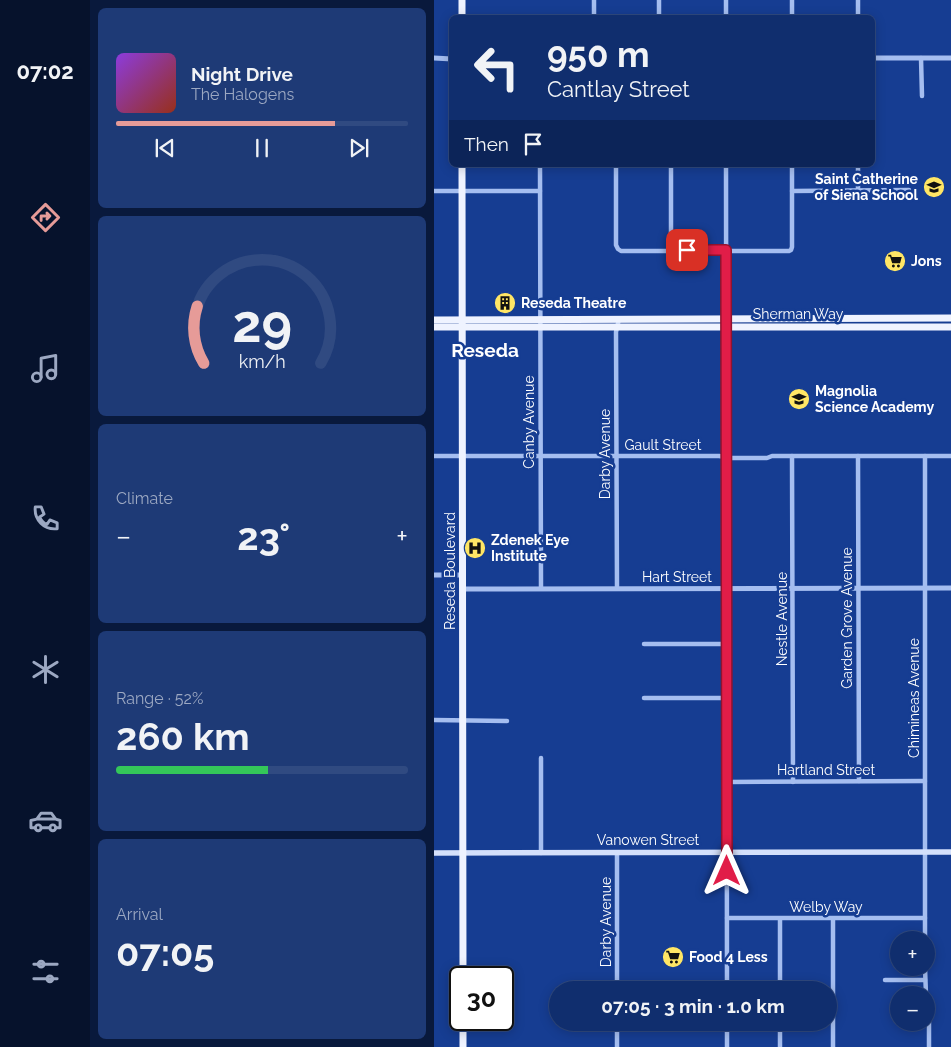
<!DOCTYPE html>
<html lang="en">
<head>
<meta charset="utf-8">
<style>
	body { margin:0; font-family:Raleway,sans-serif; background:#1e3a76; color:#f1f3f6; height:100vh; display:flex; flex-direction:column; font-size:19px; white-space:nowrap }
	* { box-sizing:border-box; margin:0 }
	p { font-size:16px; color:#9ca8c2 }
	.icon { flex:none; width:28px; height:28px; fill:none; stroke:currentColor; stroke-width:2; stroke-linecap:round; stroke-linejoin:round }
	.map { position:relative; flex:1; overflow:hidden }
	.drawer { display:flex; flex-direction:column; gap:8px; padding:8px; background:#09193c; width:344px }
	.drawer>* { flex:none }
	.top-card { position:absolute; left:15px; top:15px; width:426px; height:152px; border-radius:8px; box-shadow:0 2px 12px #0003,0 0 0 1px #304a81; background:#102e6e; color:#f1f3f6; overflow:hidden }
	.controls { position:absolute; left:456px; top:931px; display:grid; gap:10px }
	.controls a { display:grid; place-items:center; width:45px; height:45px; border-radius:50%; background:#102e6e; box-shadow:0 2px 12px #0003,0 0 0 1px #304a81; font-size:25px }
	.speed { position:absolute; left:15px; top:966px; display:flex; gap:10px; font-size:25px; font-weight:700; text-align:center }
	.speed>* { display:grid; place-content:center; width:65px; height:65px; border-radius:50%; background:#102e6e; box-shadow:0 2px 12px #0003,0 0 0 1px #304a81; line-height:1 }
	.speed .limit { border:2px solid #111; border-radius:8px; background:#fff; color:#111 }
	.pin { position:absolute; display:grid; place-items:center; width:42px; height:42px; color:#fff; margin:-21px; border-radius:10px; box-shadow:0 2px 8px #0006 }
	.me { position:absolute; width:55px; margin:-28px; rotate:0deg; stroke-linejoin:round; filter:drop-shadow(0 0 4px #0008) }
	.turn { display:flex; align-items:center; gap:18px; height:105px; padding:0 15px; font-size:22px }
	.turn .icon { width:65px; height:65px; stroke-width:2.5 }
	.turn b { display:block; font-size:35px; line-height:42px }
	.then { display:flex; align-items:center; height:48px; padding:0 15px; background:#0003; gap:10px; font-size:19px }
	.big { font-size:38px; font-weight:700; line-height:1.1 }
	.drawer .card { flex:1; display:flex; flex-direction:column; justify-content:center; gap:8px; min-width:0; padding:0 18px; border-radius:8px; background:#1e3a76 }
	.drawer .dial { align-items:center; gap:0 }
	.dial svg { height:130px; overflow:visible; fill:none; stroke:#304a81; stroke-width:7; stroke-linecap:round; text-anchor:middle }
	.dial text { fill:#f1f3f6; stroke:none }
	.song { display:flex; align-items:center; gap:15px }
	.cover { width:60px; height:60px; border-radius:8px; background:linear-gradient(135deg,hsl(270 70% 55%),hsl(10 70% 35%)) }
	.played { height:5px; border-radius:2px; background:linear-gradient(90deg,#e69b98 75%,#304a81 75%) }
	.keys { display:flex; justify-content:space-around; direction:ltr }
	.heat { display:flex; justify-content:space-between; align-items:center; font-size:28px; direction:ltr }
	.charge { height:8px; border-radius:4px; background:linear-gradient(90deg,#34c759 52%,#304a81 0) }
	.trip { position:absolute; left:115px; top:981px; width:288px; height:50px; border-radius:25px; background:#102e6e; box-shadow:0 2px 12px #0003,0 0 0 1px #304a81; font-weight:700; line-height:50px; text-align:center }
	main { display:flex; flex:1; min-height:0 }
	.menu { display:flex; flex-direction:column; width:90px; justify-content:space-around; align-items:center; background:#06122c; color:#9ca8c2 }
	.menu .icon { width:35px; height:35px }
	.menu .active { color:#e69b98 }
	.menu b { font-size:22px; color:#f1f3f6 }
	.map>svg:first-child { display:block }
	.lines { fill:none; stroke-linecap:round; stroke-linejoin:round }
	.minor { stroke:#a5bef0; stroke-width:4.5 }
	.tertiary { stroke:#a5bef0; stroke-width:5 }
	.secondary { stroke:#d4e0fb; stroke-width:5.5 }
	.primary { stroke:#eff3ff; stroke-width:7 }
	.route-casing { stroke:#92132f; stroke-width:12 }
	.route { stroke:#e11d48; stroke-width:9 }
	.labels { text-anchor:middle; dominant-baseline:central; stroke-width:5; stroke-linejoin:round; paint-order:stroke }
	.poi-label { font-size:14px; font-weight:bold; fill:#fff; stroke:#163d92; text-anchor:start }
	.street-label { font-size:14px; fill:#fff; stroke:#163d92 }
	.district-label { font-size:19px; font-weight:bold; fill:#fff; stroke:#163d92 }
</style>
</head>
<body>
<main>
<nav class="menu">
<b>07:02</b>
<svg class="icon active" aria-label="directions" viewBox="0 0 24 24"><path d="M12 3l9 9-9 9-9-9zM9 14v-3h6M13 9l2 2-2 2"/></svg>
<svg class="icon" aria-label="music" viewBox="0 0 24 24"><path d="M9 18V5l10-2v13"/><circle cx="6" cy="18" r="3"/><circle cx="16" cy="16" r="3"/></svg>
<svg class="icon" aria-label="phone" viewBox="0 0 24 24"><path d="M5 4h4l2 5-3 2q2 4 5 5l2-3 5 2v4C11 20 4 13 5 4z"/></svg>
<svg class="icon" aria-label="climate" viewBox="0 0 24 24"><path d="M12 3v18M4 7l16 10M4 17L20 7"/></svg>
<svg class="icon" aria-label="car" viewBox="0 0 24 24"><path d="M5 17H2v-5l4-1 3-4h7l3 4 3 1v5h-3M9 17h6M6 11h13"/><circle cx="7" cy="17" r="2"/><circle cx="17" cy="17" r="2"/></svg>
<svg class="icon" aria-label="filters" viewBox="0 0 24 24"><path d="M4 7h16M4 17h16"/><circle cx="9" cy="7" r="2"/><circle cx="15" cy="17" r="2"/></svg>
</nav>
<section class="drawer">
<div class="card">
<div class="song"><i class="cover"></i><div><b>Night Drive</b><p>The Halogens</p></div></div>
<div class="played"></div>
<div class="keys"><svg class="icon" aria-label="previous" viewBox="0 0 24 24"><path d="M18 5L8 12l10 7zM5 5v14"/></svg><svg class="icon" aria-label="pause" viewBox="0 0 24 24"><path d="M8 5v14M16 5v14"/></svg><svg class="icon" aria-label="next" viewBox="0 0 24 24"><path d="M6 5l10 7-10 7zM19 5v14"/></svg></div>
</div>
<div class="card dial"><svg viewBox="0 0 100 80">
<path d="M14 69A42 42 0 1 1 86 69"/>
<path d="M14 69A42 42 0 0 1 10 34" stroke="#e69b98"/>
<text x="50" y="56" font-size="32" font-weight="700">29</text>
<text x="50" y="72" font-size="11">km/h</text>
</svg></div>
<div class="card"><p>Climate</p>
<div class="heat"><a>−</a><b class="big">23°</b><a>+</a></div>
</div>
<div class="card"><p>Range · 52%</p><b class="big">260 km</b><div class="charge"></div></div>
<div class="card"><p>Arrival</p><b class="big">07:05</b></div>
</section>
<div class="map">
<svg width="518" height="1047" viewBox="0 0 518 1047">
	<rect width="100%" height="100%" fill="#163d92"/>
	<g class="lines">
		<!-- minor -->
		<g class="minor">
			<path d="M 160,0 L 160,18"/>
			<path d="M 292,0 L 292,18"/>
			<path d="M 358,0 L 358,18"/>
			<path d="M 225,18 L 225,0"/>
			<path d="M 424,18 L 424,0"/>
			<path d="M 487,58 L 488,96"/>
			<path d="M 106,165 L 107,588"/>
			<path d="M 182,165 L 182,245 L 184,249 L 187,251 L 355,251 L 357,250 L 358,247 L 358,165"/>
			<path d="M 237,165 L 237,250"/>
			<path d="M 292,165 L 293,990"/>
			<path d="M 0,191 L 106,191"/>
			<path d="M 358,191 L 475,190"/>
			<path d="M 424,191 L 424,165"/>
			<path d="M 0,456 L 285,456 L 298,458 L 333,458 L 338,456 L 518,456"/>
			<path d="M 358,456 L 359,782"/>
			<path d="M 424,456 L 425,781"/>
			<path d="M 491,456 L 491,940"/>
			<path d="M 183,588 L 182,332 L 185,319"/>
			<path d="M 210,644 L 292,644"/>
			<path d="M 210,698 L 293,698"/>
			<path d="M 0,720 L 73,721"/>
			<path d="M 293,782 L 491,781"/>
			<path d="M 107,853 L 107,758"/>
			<path d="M 183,853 L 183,990"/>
			<path d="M 293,918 L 491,918"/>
			<path d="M 346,919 L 346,990"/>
			<path d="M 491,968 L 492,995"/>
			<path d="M 451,980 L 491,980"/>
			<path d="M 492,1005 L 495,1022 L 495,1047"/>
			<path d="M 293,1022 L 293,1047"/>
			<path d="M 346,1022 L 346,1047"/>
			<path d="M 183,1047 L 183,1022"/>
			<path d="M 399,1047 L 399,919"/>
		</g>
		<!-- tertiary -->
		<g class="tertiary">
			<path d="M 0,58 L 18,59"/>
			<path d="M 439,58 L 518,58"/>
			<path d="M 0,575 L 29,575"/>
			<path d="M 29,589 L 518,588"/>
		</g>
		<!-- secondary -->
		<path class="secondary" d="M 0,853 L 518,852"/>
		<!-- primary -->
		<g class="primary">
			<path d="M 28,0 L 28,18"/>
			<path d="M 28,165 L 29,978"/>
			<path d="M 0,320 L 518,318"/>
			<path d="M 0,327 L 518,327"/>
			<path d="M 29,1020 L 29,1047"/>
		</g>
	</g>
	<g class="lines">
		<!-- route casing -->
		<g class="route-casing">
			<path id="route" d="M 253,250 L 292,250 L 293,871"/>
		</g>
		<!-- route -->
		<use href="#route" class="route"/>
	</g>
	<!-- icons -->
	<defs>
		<g id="school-disc" transform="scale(1.125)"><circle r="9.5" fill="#ffe665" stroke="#163d92"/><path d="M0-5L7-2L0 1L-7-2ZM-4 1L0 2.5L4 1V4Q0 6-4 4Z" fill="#111"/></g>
		<g id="supermarket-disc" transform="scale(1.125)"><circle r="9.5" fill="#ffe665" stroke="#163d92"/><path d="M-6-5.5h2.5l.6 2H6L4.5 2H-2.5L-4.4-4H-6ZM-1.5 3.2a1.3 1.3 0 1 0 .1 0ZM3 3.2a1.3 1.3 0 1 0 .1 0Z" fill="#111"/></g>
		<g id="building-disc" transform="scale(1.125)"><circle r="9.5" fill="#ffe665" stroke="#163d92"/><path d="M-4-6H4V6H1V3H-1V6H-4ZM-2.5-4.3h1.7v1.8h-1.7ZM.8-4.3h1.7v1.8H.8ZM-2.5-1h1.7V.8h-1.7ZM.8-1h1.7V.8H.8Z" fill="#111"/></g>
		<g id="hospital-disc" transform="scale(1.125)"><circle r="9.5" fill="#ffe665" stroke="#163d92"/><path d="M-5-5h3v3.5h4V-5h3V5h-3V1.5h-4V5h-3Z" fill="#111"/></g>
	</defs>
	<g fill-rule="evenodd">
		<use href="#school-disc" x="500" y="187"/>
		<use href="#supermarket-disc" x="461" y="261"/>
		<use href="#building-disc" x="71" y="303"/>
		<use href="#school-disc" x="365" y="399"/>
		<use href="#hospital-disc" x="41" y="548"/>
		<use href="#supermarket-disc" x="239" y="957"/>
	</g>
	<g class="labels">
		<!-- poi labels -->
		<g class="poi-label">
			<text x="484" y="179" text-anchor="end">Saint Catherine<tspan x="484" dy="16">of Siena School</tspan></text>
			<text x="477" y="261">Jons</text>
			<text x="87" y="303">Reseda Theatre</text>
			<text x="381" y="391">Magnolia<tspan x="381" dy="16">Science Academy</tspan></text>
			<text x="57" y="540">Zdenek Eye<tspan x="57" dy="16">Institute</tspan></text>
			<text x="255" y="957">Food 4 Less</text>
		</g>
		<!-- street labels -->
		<g class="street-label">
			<text x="364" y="314">Sherman Way</text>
			<text transform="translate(95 422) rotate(-90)">Canby Avenue</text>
			<text x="229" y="445">Gault Street</text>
			<text transform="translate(171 454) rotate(-90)">Darby Avenue</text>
			<text transform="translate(16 571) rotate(-90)">Reseda Boulevard</text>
			<text x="243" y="577">Hart Street</text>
			<text transform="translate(413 618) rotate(-90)">Garden Grove Avenue</text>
			<text transform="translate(348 619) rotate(-90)">Nestle Avenue</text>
			<text transform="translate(480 698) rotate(-90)">Chimineas Avenue</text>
			<text x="392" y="770">Hartland Street</text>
			<text x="214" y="840">Vanowen Street</text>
			<text x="392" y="907">Welby Way</text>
			<text transform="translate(172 922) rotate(-90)">Darby Avenue</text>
		</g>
		<!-- district labels -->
		<g class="district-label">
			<text x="51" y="350">Reseda</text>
		</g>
	</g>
</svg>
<div class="controls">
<a>+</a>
<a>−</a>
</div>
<div class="speed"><div class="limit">30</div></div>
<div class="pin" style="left:253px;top:250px;background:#d93025"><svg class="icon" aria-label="arrive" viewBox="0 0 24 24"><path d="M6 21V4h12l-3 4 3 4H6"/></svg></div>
<svg class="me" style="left:293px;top:871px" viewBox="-20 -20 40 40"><path d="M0-17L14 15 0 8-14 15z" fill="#e11d48" stroke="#fff" stroke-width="4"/></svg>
<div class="trip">07:05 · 3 min · 1.0 km</div>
<div class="top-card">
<div class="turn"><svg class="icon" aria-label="left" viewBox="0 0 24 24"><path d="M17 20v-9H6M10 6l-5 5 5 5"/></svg><div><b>950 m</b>Cantlay Street</div></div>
<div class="then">Then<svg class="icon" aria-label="arrive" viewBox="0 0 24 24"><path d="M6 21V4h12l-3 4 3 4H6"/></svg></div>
</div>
</div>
</main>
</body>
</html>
